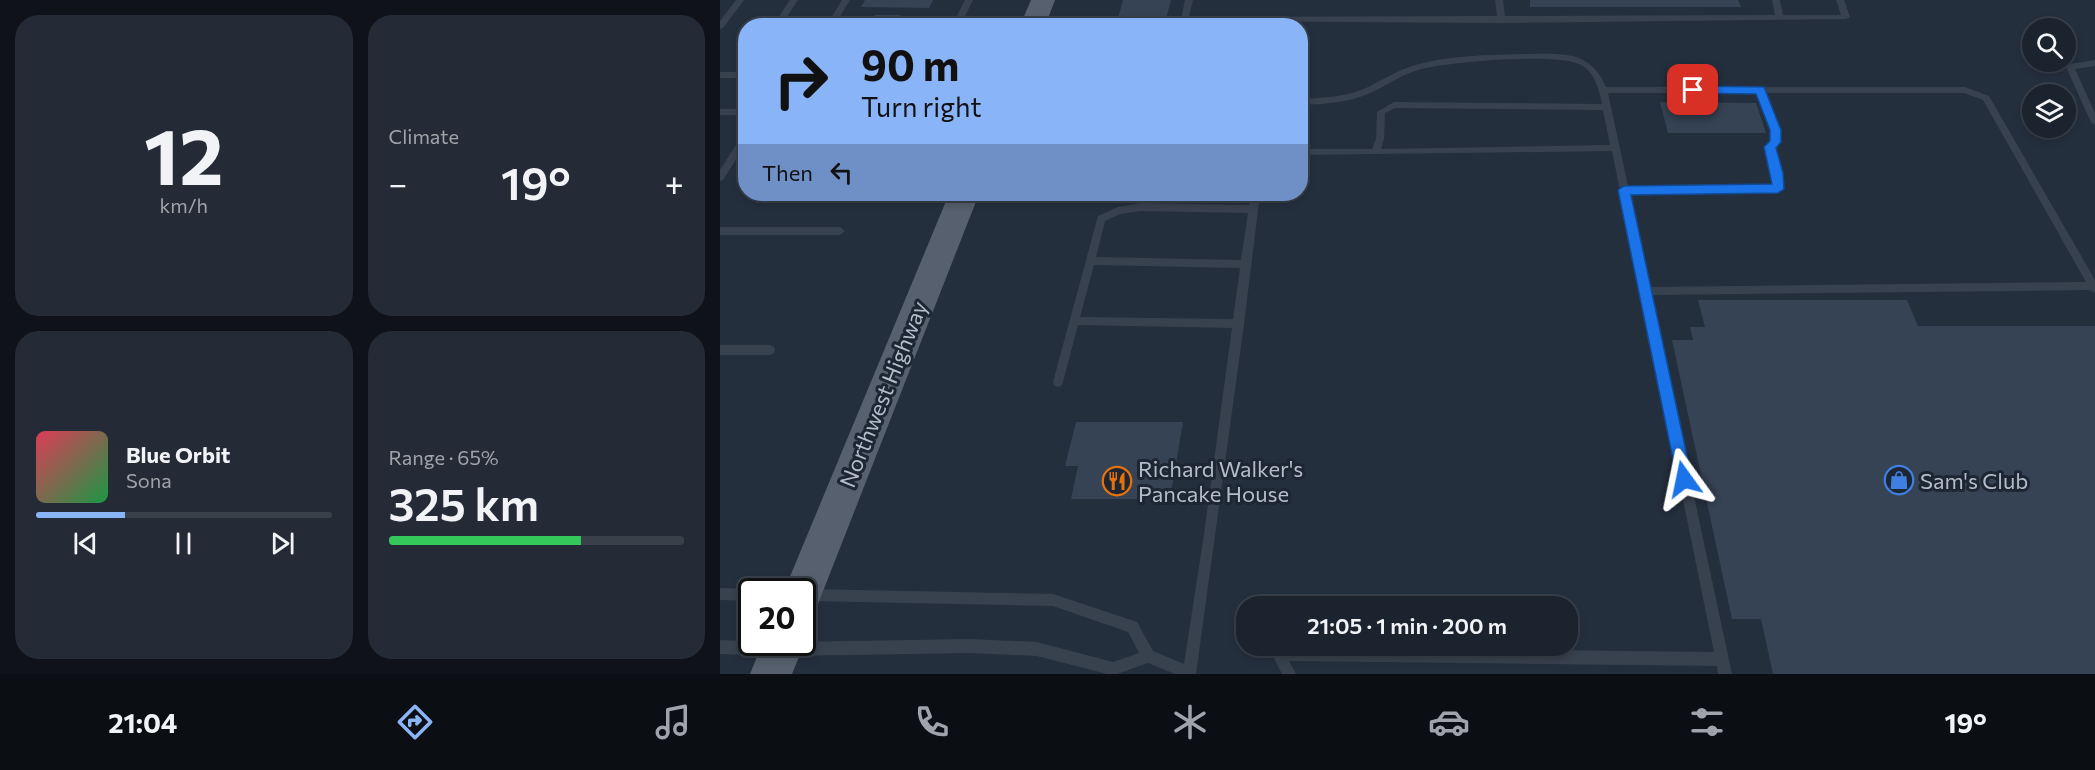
<!DOCTYPE html>
<html lang="en">
<head>
<meta charset="utf-8">
<style>
	body { margin:0; font-family:Commissioner,sans-serif; background:#242b36; color:#f1f3f6; height:100vh; display:flex; flex-direction:column; font-size:22px; white-space:nowrap }
	* { box-sizing:border-box; margin:0 }
	p { font-size:20px; color:#a0a4aa }
	.icon { flex:none; width:33px; height:33px; fill:none; stroke:currentColor; stroke-width:2; stroke-linecap:round; stroke-linejoin:round }
	.map { position:relative; flex:1; overflow:hidden }
	.sheet { display:flex; flex-direction:column; gap:15px; padding:15px; background:#0f1319; width:720px }
	.sheet>* { flex:none }
	.top-card { position:absolute; left:18px; top:18px; width:570px; height:183px; border-radius:24px; box-shadow:0 3px 9px #0003,0 0 0 2px #39404a; background:#8ab4f8; color:#111; overflow:hidden }
	.fabs { position:absolute; left:1302px; top:18px; display:grid; gap:12px }
	.fabs a { display:grid; place-items:center; width:54px; height:54px; border-radius:50%; background:#1b232e; box-shadow:0 3px 9px #0003,0 0 0 2px #39404a; font-size:30px }
	.speed { position:absolute; left:18px; top:578px; display:flex; gap:12px; font-size:30px; font-weight:700; text-align:center }
	.speed>* { display:grid; place-content:center; width:78px; height:78px; border-radius:50%; background:#1b232e; box-shadow:0 3px 9px #0003,0 0 0 2px #39404a; line-height:1 }
	.speed .limit { border:3px solid #111; border-radius:9px; background:#fff; color:#111 }
	.pin { position:absolute; display:grid; place-items:center; width:51px; height:51px; color:#fff; margin:-26px; border-radius:12px; box-shadow:0 3px 9px #0006 }
	.me { position:absolute; width:66px; margin:-33px; rotate:348deg; stroke-linejoin:round; filter:drop-shadow(0 0 4px #0008) }
	.turn { display:flex; align-items:center; gap:21px; height:126px; padding:0 24px; font-size:27px }
	.turn .icon { width:78px; height:78px; stroke-width:2.5 }
	.turn b { display:block; font-size:42px; line-height:51px }
	.then { display:flex; align-items:center; height:57px; padding:0 24px; background:#0003; gap:12px; font-size:22px }
	.big { font-size:45px; font-weight:600; line-height:1.1 }
	.sheet .widget { flex:1; display:flex; flex-direction:column; justify-content:center; gap:9px; min-width:0; padding:0 21px; border-radius:24px; background:#242b36 }
	.sheet .dial { align-items:center; gap:0 }
	.dial b { font-size:78px; line-height:1 }
	.song { display:flex; align-items:center; gap:18px }
	.cover { width:72px; height:72px; border-radius:9px; background:linear-gradient(135deg,hsl(350 70% 55%),hsl(140 70% 35%)) }
	.played { height:6px; border-radius:3px; background:linear-gradient(90deg,#8ab4f8 30%,#39404a 30%) }
	.keys { display:flex; justify-content:space-around; direction:ltr }
	.heat { display:flex; justify-content:space-between; align-items:center; font-size:33px; direction:ltr }
	.charge { height:9px; border-radius:4px; background:linear-gradient(90deg,#34c759 65%,#39404a 0) }
	.sheet .tiles { flex:1; display:grid; gap:15px; grid-template-columns:repeat(2,1fr) }
	.trip { position:absolute; left:516px; top:596px; width:342px; height:60px; border-radius:24px; background:#1b232e; box-shadow:0 3px 9px #0003,0 0 0 2px #39404a; font-weight:600; line-height:60px; text-align:center }
	.tabs { display:flex; height:96px; justify-content:space-around; align-items:center; background:#0b0e12; color:#a0a4aa }
	.tabs .icon { width:42px; height:42px }
	.tabs .current { color:#8ab4f8 }
	.tabs b { font-size:27px; color:#f1f3f6 }
	main { display:flex; flex:1; min-height:0 }
	.map>svg:first-child { display:block }
	.building { fill:#364354 }
	.lines { fill:none; stroke-linecap:round; stroke-linejoin:round }
	.service { fill:#38414e; fill-rule:evenodd }
	.primary { fill:#56606e; fill-rule:evenodd }
	.route { fill:#1a73e8; stroke:#114b97; stroke-width:1.5 }
	.labels { text-anchor:middle; dominant-baseline:central; stroke-width:6; stroke-linejoin:round; paint-order:stroke }
	.street-label { font-size:22px; fill:#b4bcc9; stroke:#1d2633 }
	.poi-label { font-size:22px; fill:#b4bcc9; stroke:#1d2633; text-anchor:start }
</style>
</head>
<body>
<main>
<section class="sheet">
<div class="tiles">
<div class="widget dial"><b>12</b><p>km/h</p></div>
<div class="widget"><p>Climate</p>
<div class="heat"><a>−</a><b class="big">19°</b><a>+</a></div>
</div>
<div class="widget">
<div class="song"><i class="cover"></i><div><b>Blue Orbit</b><p>Sona</p></div></div>
<div class="played"></div>
<div class="keys"><svg class="icon" aria-label="previous" viewBox="0 0 24 24"><path d="M18 5L8 12l10 7zM5 5v14"/></svg><svg class="icon" aria-label="pause" viewBox="0 0 24 24"><path d="M8 5v14M16 5v14"/></svg><svg class="icon" aria-label="next" viewBox="0 0 24 24"><path d="M6 5l10 7-10 7zM19 5v14"/></svg></div>
</div>
<div class="widget"><p>Range · 65%</p><b class="big">325 km</b><div class="charge"></div></div>
</div>
</section>
<div class="map">
<svg width="1375" height="674" viewBox="0 0 1375 674">
	<rect width="100%" height="100%" fill="#242f3e"/>
	<!-- building -->
	<g class="building">
		<path d="M 145,0 L 213,0 L 209,8 L 141,7 Z"/>
		<path d="M 403,0 L 451,0 L 445,22 L 397,22 Z"/>
		<path d="M 810,0 L 1018,0 L 1021,7 L 810,7 Z"/>
		<path d="M 155,15 L 180,15 L 174,26 L 149,26 Z"/>
		<path d="M 940,102 L 1036,103 L 1046,133 L 948,133 Z"/>
		<path d="M 978,300 L 1187,300 L 1198,326 L 1375,326 L 1375,674 L 1053,674 L 1041,619 L 1012,619 L 952,340 L 973,340 L 970,327 L 985,327 Z"/>
		<path d="M 356,422 L 463,422 L 450,499 L 351,499 L 358,466 L 345,466 Z"/>
	</g>
	<g class="lines">
		<!-- service -->
		<g class="service">
			<path d="M 16,0 L 24,0 L 3,28 L 0,29 L 0,21 Z"/>
			<path d="M 70,0 L 78,0 L 61,26 L 53,26 Z"/>
			<path d="M 122,0 L 130,0 L 114,26 L 106,26 Z"/>
			<path d="M 245,0 L 253,0 L 240,26 L 232,26 Z"/>
			<path d="M 465,0 L 473,0 L 469,17 L 777,16 L 775,0 L 783,0 L 785,16 L 1055,15 L 1052,0 L 1060,0 L 1063,15 L 1121,15 L 1116,0 L 1124,0 L 1130,17 L 1126,19 L 781,23 L 465,21 L 461,19 Z"/>
			<path d="M 805,54 C 841,54 870,49 886,87 L 1245,87 L 1269,96 L 1375,280 L 1375,293 L 1370,290 L 931,295 L 1012,674 L 998,674 L 997,666 L 569,661 L 576,674 L 562,674 L 552,654 L 554,649 L 559,647 L 994,652 L 892,151 L 580,155 L 580,149 L 652,149 L 656,139 L 657,112 L 674,102 L 882,104 C 879,90 875,72 861,65 C 839,52 724,62 698,70 C 680,75 665,87 648,94 C 626,103 604,104 580,105 L 580,99 C 602,98 624,97 644,89 C 661,81 677,70 695,65 C 730,55 769,55 805,54 ZM 888,93 L 1037,93 L 1051,130 L 1051,141 L 1046,147 L 1052,173 L 1053,186 L 908,186 ZM 1045,93 L 1244,93 L 1263,100 L 1366,282 L 929,287 L 910,193 L 1061,191 C 1064,177 1059,162 1055,148 L 1060,142 L 1059,130 ZM 675,108 L 883,110 L 890,145 L 661,149 L 664,139 L 665,113 Z"/>
			<path d="M 1375,60 L 1375,66 L 1355,69 L 1375,113 L 1375,125 L 1371,122 L 1346,67 L 1350,64 Z"/>
			<rect x="0" y="72" width="26" height="6"/>
			<rect x="0" y="109" width="26" height="6"/>
			<path d="M 26,133 L 26,144 L 3,180 L 0,181 L 0,170 L 23,134 Z"/>
			<path d="M 531,194 L 540,194 L 524,324 L 476,674 L 455,674 L 428,663 L 397,674 L 387,674 L 317,656 L 250,653 L 69,656 L 64,654 L 62,649 L 64,644 L 69,642 L 250,639 L 317,642 L 393,662 L 419,653 L 408,632 L 333,606 L 89,601 L 85,599 L 83,595 L 85,591 L 89,589 L 333,594 L 417,622 L 433,651 L 464,664 L 484,534 L 512,328 L 358,325 L 343,382 L 342,385 L 338,387 L 334,385 L 333,382 L 378,216 L 398,207 L 421,203 L 529,205 ZM 421,211 L 528,213 L 521,260 L 376,257 L 385,221 L 400,214 ZM 374,265 L 520,268 L 513,319 L 360,317 Z"/>
			<path d="M 0,227 L 120,227 L 125,231 L 120,235 L 0,235 Z"/>
			<path d="M 0,345 L 50,345 L 54,347 L 55,350 L 54,353 L 50,355 L 0,355 Z"/>
			<path d="M 0,588 L 32,589 L 37,591 L 32,591 L 32,601 L 0,600 Z"/>
			<path d="M 0,640 L 54,642 L 59,644 L 61,649 L 59,654 L 54,656 L 0,654 Z"/>
		</g>
		<!-- primary -->
		<g class="primary">
			<path d="M 311,0 L 335,0 L 325,26 L 300,26 Z"/>
			<path d="M 229,194 L 259,194 L 96,609 L 82,615 L 82,591 L 64,591 Z"/>
			<path d="M 82,637 L 85,642 L 72,674 L 30,674 L 43,642 L 82,642 Z"/>
		</g>
	</g>
	<!-- route -->
	<path class="route" d="M 973,86 L 1044,87 L 1061,130 L 1061,142 L 1056,148 L 1063,173 L 1064,189 L 1058,193 L 911,195 L 972,479 L 970,484 L 964,486 L 959,484 L 957,479 L 898,190 L 904,186 L 1052,184 L 1044,147 L 1050,141 L 1050,130 L 1036,94 L 969,93 L 968,90 Z"/>
	<!-- icons -->
	<defs>
		<g id="shop-ring" transform="scale(1.5)"><circle r="9.5" fill="#1d2633" stroke="#3f7fe0" stroke-width="1.5"/><path d="M-5-2.5h2.3a2.7 3.5 0 0 1 5.4 0H5L5.5 6h-11ZM-1.5-2.5h3a1.5 2.3 0 0 0-3 0Z" fill="#3f7fe0"/></g>
		<g id="restaurant-ring" transform="scale(1.5)"><circle r="9.5" fill="#1d2633" stroke="#e8710a" stroke-width="1.5"/><path d="M-5-6h1v4h1v-4h1v4h1v-4h1v5L-1.5 .5V6h-2V.5L-5-1ZM5-6V6H3V1.5H1.5Q1.5-4 5-6Z" fill="#e8710a"/></g>
	</defs>
	<g fill-rule="evenodd">
		<use href="#shop-ring" x="1179" y="480"/>
		<use href="#restaurant-ring" x="397" y="481"/>
	</g>
	<g class="labels">
		<!-- street labels -->
		<g class="street-label">
			<text transform="translate(163 394) rotate(-68)">Northwest Highway</text>
		</g>
		<!-- poi labels -->
		<g class="poi-label">
			<text x="418" y="468">Richard Walker's<tspan x="418" dy="25">Pancake House</tspan></text>
			<text x="1200" y="480">Sam's Club</text>
		</g>
	</g>
</svg>
<div class="fabs">
<a><svg class="icon" aria-label="search" viewBox="0 0 24 24"><circle cx="10" cy="10" r="6"/><path d="M15 15l6 6"/></svg></a>
<a><svg class="icon" aria-label="layers" viewBox="0 0 24 24"><path d="M12 4l9 5-9 5-9-5zM3 14l9 5 9-5"/></svg></a>
</div>
<div class="speed"><div class="limit">20</div></div>
<div class="pin" style="left:973px;top:90px;background:#d93025"><svg class="icon" aria-label="arrive" viewBox="0 0 24 24"><path d="M6 21V4h12l-3 4 3 4H6"/></svg></div>
<svg class="me" style="left:964px;top:479px" viewBox="-20 -20 40 40"><path d="M0-17L14 15 0 8-14 15z" fill="#1a73e8" stroke="#fff" stroke-width="4"/></svg>
<div class="trip">21:05 · 1 min · 200 m</div>
<div class="top-card">
<div class="turn"><svg class="icon" aria-label="right" viewBox="0 0 24 24"><path d="M7 20v-9h11M14 6l5 5-5 5"/></svg><div><b>90 m</b>Turn right</div></div>
<div class="then">Then<svg class="icon" aria-label="left" viewBox="0 0 24 24"><path d="M17 20v-9H6M10 6l-5 5 5 5"/></svg></div>
</div>
</div>
</main>
<nav class="tabs">
<b>21:04</b>
<svg class="icon current" aria-label="directions" viewBox="0 0 24 24"><path d="M12 3l9 9-9 9-9-9zM9 14v-3h6M13 9l2 2-2 2"/></svg>
<svg class="icon" aria-label="music" viewBox="0 0 24 24"><path d="M9 18V5l10-2v13"/><circle cx="6" cy="18" r="3"/><circle cx="16" cy="16" r="3"/></svg>
<svg class="icon" aria-label="phone" viewBox="0 0 24 24"><path d="M5 4h4l2 5-3 2q2 4 5 5l2-3 5 2v4C11 20 4 13 5 4z"/></svg>
<svg class="icon" aria-label="climate" viewBox="0 0 24 24"><path d="M12 3v18M4 7l16 10M4 17L20 7"/></svg>
<svg class="icon" aria-label="car" viewBox="0 0 24 24"><path d="M5 17H2v-5l4-1 3-4h7l3 4 3 1v5h-3M9 17h6M6 11h13"/><circle cx="7" cy="17" r="2"/><circle cx="17" cy="17" r="2"/></svg>
<svg class="icon" aria-label="filters" viewBox="0 0 24 24"><path d="M4 7h16M4 17h16"/><circle cx="9" cy="7" r="2"/><circle cx="15" cy="17" r="2"/></svg>
<b>19°</b>
</nav>
</body>
</html>
